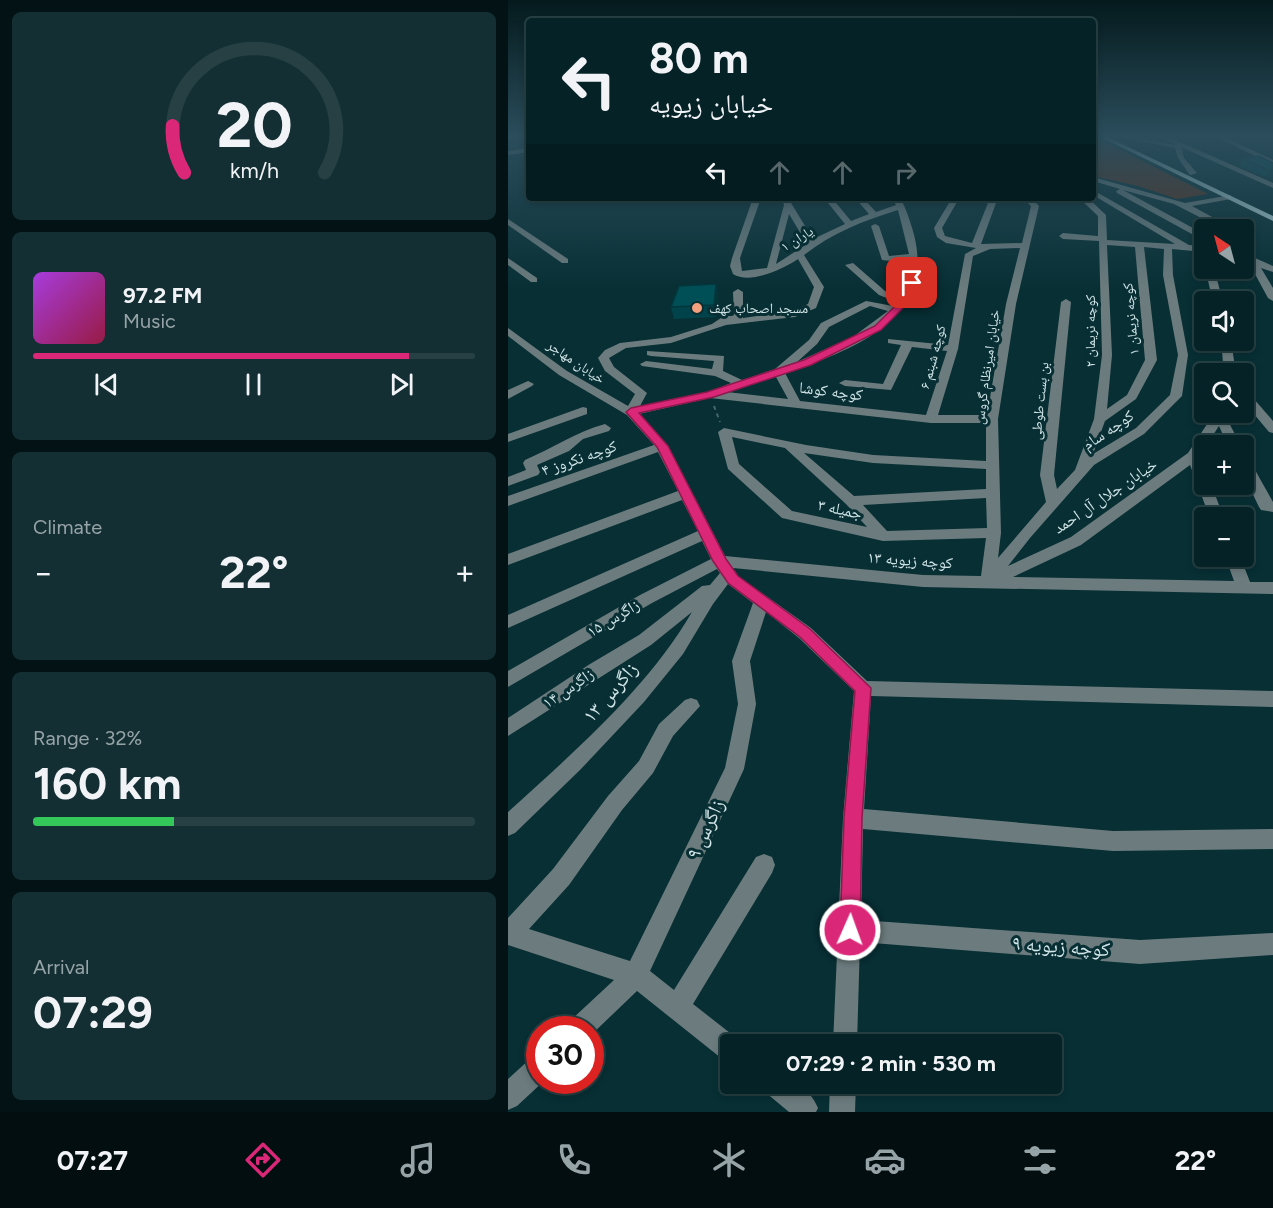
<!DOCTYPE html>
<html lang="en">
<head>
<meta charset="utf-8">
<style>
	body { margin:0; font-family:Figtree,"Noto Naskh Arabic",sans-serif; background:#132f33; color:#f1f3f6; height:100vh; display:flex; flex-direction:column; font-size:22px; white-space:nowrap }
	* { box-sizing:border-box; margin:0 }
	p { font-size:20px; color:#97a4a7 }
	.icon { flex:none; width:33px; height:33px; fill:none; stroke:currentColor; stroke-width:2; stroke-linecap:round; stroke-linejoin:round }
	.map { position:relative; flex:1; overflow:hidden }
	.panel { display:flex; flex-direction:column; gap:12px; padding:12px; background:#031315; width:508px }
	.panel>* { flex:none }
	.hud { position:absolute; left:18px; top:18px; width:570px; height:183px; border-radius:6px; box-shadow:0 3px 9px #0003,0 0 0 2px #264044; background:#052327; color:#f1f3f6; overflow:hidden }
	.needle { width:39px; rotate:324deg }
	.fabs { position:absolute; left:686px; top:219px; display:grid; gap:12px }
	.fabs a { display:grid; place-items:center; width:60px; height:60px; border-radius:6px; background:#052327; box-shadow:0 3px 9px #0003,0 0 0 2px #264044; font-size:30px }
	.speed { position:absolute; left:18px; top:1016px; display:flex; gap:12px; font-size:30px; font-weight:700; text-align:center }
	.speed>* { display:grid; place-content:center; width:78px; height:78px; border-radius:50%; background:#052327; box-shadow:0 3px 9px #0003,0 0 0 2px #264044; line-height:1 }
	.speed .limit { border:9px solid #d22; background:#fff; color:#111 }
	.pin { position:absolute; display:grid; place-items:center; width:51px; height:51px; color:#fff; margin:-26px; border-radius:12px; box-shadow:0 3px 9px #0006 }
	.me { position:absolute; width:66px; margin:-33px; rotate:2deg; stroke-linejoin:round; filter:drop-shadow(0 0 4px #0008) }
	.turn { display:flex; align-items:center; gap:21px; height:126px; padding:0 24px; font-size:27px }
	.turn .icon { width:78px; height:78px; stroke-width:2.5 }
	.turn b { display:block; font-size:42px; line-height:51px }
	.lanes { display:flex; align-items:center; height:57px; padding:0 24px; background:#0003; justify-content:center; gap:30px; direction:ltr }
	.lanes .off { opacity:.35 }
	.big { font-size:45px; font-weight:700; line-height:1.1 }
	.panel .widget { flex:1; display:flex; flex-direction:column; justify-content:center; gap:9px; min-width:0; padding:0 21px; border-radius:9px; background:#132f33 }
	.panel .dial { align-items:center; gap:0 }
	.dial svg { height:156px; overflow:visible; fill:none; stroke:#264044; stroke-width:7; stroke-linecap:round; text-anchor:middle }
	.dial text { fill:#f1f3f6; stroke:none }
	.song { display:flex; align-items:center; gap:18px }
	.cover { width:72px; height:72px; border-radius:9px; background:linear-gradient(135deg,hsl(280 70% 55%),hsl(340 70% 35%)) }
	.played { height:6px; border-radius:3px; background:linear-gradient(90deg,#db2777 85%,#264044 85%) }
	.keys { display:flex; justify-content:space-around; direction:ltr }
	.heat { display:flex; justify-content:space-between; align-items:center; font-size:33px; direction:ltr }
	.charge { height:9px; border-radius:4px; background:linear-gradient(90deg,#34c759 32%,#264044 0) }
	.trip { position:absolute; left:212px; top:1034px; width:342px; height:60px; border-radius:6px; background:#052327; box-shadow:0 3px 9px #0003,0 0 0 2px #264044; font-weight:700; line-height:60px; text-align:center }
	.dock { display:flex; height:96px; justify-content:space-around; align-items:center; background:#020e10; color:#97a4a7 }
	.dock .icon { width:42px; height:42px }
	.dock .on { color:#db2777 }
	.dock b { font-size:27px; color:#f1f3f6 }
	main { display:flex; flex:1; min-height:0 }
	.map>svg:first-child { display:block }
	.green { fill:#5e301b }
	.lines { fill:none; stroke-linecap:round; stroke-linejoin:round }
	.path { stroke:#47686d; stroke-width:2; stroke-dasharray:4 4; stroke-linecap:butt }
	.minor { fill:#6c7c7e; fill-rule:evenodd }
	.major { fill:#adcfd4; fill-rule:evenodd }
	.wall { fill:#00434a }
	.shaded-wall { fill:#00373c }
	.building { fill:#004e56; stroke:#00373c; stroke-width:1.5 }
	.route { fill:#db2777; stroke:#8e194d; stroke-width:1.5 }
	.poi-dot { fill:#f2a07e; stroke:#072f34; stroke-width:2 }
	.labels { text-anchor:middle; dominant-baseline:central; stroke-width:6; stroke-linejoin:round; paint-order:stroke }
	.far-street-label { font-size:14px; fill:#d1e5e8; stroke:#072f34 }
	.far-poi-label { font-size:14px; fill:#d1e5e8; stroke:#072f34; text-anchor:start }
	.street-label { font-size:16px; fill:#d1e5e8; stroke:#072f34 }
	.near-street-label { font-size:20px; fill:#d1e5e8; stroke:#072f34 }
</style>
</head>
<body>
<main>
<section class="panel">
<div class="widget dial"><svg viewBox="0 0 100 80">
<path d="M14 69A42 42 0 1 1 86 69"/>
<path d="M14 69A42 42 0 0 1 8 45" stroke="#db2777"/>
<text x="50" y="56" font-size="32" font-weight="700">20</text>
<text x="50" y="72" font-size="11">km/h</text>
</svg></div>
<div class="widget">
<div class="song"><i class="cover"></i><div><b>97.2 FM</b><p>Music</p></div></div>
<div class="played"></div>
<div class="keys"><svg class="icon" aria-label="previous" viewBox="0 0 24 24"><path d="M18 5L8 12l10 7zM5 5v14"/></svg><svg class="icon" aria-label="pause" viewBox="0 0 24 24"><path d="M8 5v14M16 5v14"/></svg><svg class="icon" aria-label="next" viewBox="0 0 24 24"><path d="M6 5l10 7-10 7zM19 5v14"/></svg></div>
</div>
<div class="widget"><p>Climate</p>
<div class="heat"><a>−</a><b class="big">22°</b><a>+</a></div>
</div>
<div class="widget"><p>Range · 32%</p><b class="big">160 km</b><div class="charge"></div></div>
<div class="widget"><p>Arrival</p><b class="big">07:29</b></div>
</section>
<div class="map">
<svg width="765" height="1112" viewBox="0 0 765 1112">
	<rect width="100%" height="100%" fill="#072f34"/>
	<!-- green -->
	<path class="green" d="M 585,136 L 700,194 L 669,199 L 630,186 L 585,176 Z"/>
	<g class="lines">
		<!-- path -->
		<path class="path" d="M 206,406 L 212,422"/>
		<!-- minor -->
		<g class="minor">
			<path d="M 603,135 L 614,135 L 668,145 L 649,135 L 656,135 L 765,183 L 765,188 L 673,147 L 676,158 L 689,173 L 682,175 L 670,158 L 667,148 Z"/>
			<path d="M 705,135 L 712,135 L 765,160 L 765,165 Z"/>
			<path d="M 21,148 L 21,152 L 0,155 L 0,151 Z"/>
			<path d="M 585,177 L 677,203 L 723,195 L 723,199 L 684,206 L 728,230 L 717,230 L 666,204 L 615,190 L 696,234 L 696,240 L 693,239 L 609,193 L 608,191 L 612,189 L 585,181 Z"/>
			<path d="M 585,190 L 681,245 L 696,246 L 696,252 L 664,249 L 665,275 L 680,355 L 674,396 L 636,434 L 586,465 L 522,538 L 500,566 L 563,537 L 680,453 L 707,412 L 719,412 L 717,415 L 733,446 L 720,446 L 711,426 L 691,456 L 696,467 L 696,484 L 703,484 L 716,518 L 702,518 L 682,465 L 573,545 L 505,577 L 726,581 L 717,556 L 732,556 L 742,582 L 765,582 L 765,594 L 415,587 L 225,568 L 230,576 L 303,628 L 359,681 L 765,691 L 765,707 L 363,696 L 356,809 L 605,831 L 765,829 L 765,849 L 605,851 L 355,829 L 353,920 L 632,940 L 765,933 L 765,955 L 632,964 L 352,942 L 349,1044 L 325,1044 L 335,818 L 346,691 L 291,638 L 258,612 L 242,661 L 248,704 L 236,769 L 142,971 L 166,990 L 248,857 L 256,854 L 264,857 L 267,865 L 264,873 L 185,1004 L 231,1040 L 232,1044 L 222,1044 L 222,1061 L 213,1058 L 129,991 L 82,1036 L 82,1029 L 60,1029 L 63,1020 L 106,980 L 0,945 L 0,918 L 45,869 L 100,796 L 131,761 L 151,724 L 177,700 L 183,698 L 189,700 L 192,706 L 165,736 L 145,773 L 114,810 L 61,885 L 21,929 L 122,961 L 217,768 L 230,704 L 224,661 L 245,603 L 220,584 L 205,604 L 175,654 L 136,702 L 73,769 L 7,833 L 0,836 L 0,812 C 66,752 139,689 184,612 L 143,645 L 0,736 L 0,718 L 82,664 L 131,635 L 194,586 L 202,585 L 212,573 L 209,569 L 144,603 L 0,687 L 0,671 L 132,595 L 203,559 L 194,541 L 0,628 L 0,615 L 190,531 L 174,500 L 0,565 L 0,554 L 170,491 L 150,452 L 0,506 L 0,496 L 146,445 L 119,415 L 51,375 L 0,336 L 0,328 L 59,371 L 120,406 L 127,394 L 97,371 L 90,358 L 97,350 L 112,343 L 163,337 L 204,324 L 216,316 L 224,316 L 226,315 L 225,292 L 230,289 L 235,292 L 235,318 L 285,311 L 300,304 L 306,287 L 290,259 C 275,269 242,285 225,274 L 222,266 L 224,258 L 245,198 L 253,198 L 232,258 L 234,271 L 259,268 L 276,205 L 274,198 L 280,198 L 305,239 L 337,224 L 316,198 L 324,198 L 343,221 L 361,214 L 347,198 L 355,198 L 368,212 L 388,205 L 384,198 L 392,198 C 398,208 401,218 405,231 C 430,318 346,350 277,373 L 292,401 L 418,415 L 439,351 L 404,347 L 383,390 L 337,386 L 331,383 L 337,380 L 375,384 L 393,345 L 380,343 L 380,339 L 440,345 L 457,254 L 468,248 L 438,243 L 429,237 L 426,228 L 444,198 L 524,198 L 531,206 L 508,304 L 490,419 L 493,533 L 490,558 L 538,502 L 532,475 L 553,302 L 558,299 L 563,302 L 546,475 L 549,489 L 567,470 L 586,419 L 594,355 L 591,241 L 555,239 L 551,236 L 555,233 L 590,236 L 590,216 L 571,198 L 580,198 L 598,215 L 599,240 L 667,244 L 585,195 ZM 449,202 L 480,203 L 464,243 L 437,236 L 434,228 ZM 488,203 L 520,203 L 523,206 L 514,243 L 473,244 ZM 390,210 L 401,254 L 381,256 L 371,226 L 367,224 L 363,226 L 374,260 L 392,262 L 402,259 L 399,281 L 392,296 L 377,291 L 345,263 L 337,265 L 371,295 L 389,302 L 385,306 L 358,301 L 313,323 L 301,340 L 267,369 L 234,380 L 215,371 L 216,356 L 139,351 L 139,355 L 143,356 L 206,361 L 204,369 L 138,361 L 132,364 L 134,366 L 207,376 L 223,383 L 203,391 L 132,406 L 139,393 L 106,367 L 101,358 L 118,348 L 163,343 L 218,325 L 287,317 L 308,308 L 316,287 L 296,255 C 324,233 357,220 390,210 ZM 281,214 L 299,244 L 268,264 ZM 599,245 L 627,247 L 637,360 L 619,395 L 599,409 L 604,355 ZM 636,247 L 656,249 L 655,275 L 670,355 L 662,395 L 628,428 L 585,454 L 597,421 L 628,399 L 649,360 ZM 512,248 L 498,304 L 479,415 L 430,415 L 450,349 L 465,256 L 482,249 ZM 362,306 L 380,311 L 346,336 L 289,362 L 309,344 L 321,327 ZM 268,377 L 280,399 L 219,392 ZM 202,398 L 423,423 L 478,423 L 478,461 L 365,455 L 298,445 L 216,428 L 210,432 L 220,469 L 274,518 L 375,541 L 478,538 L 473,576 L 415,575 L 217,556 L 160,446 L 131,414 ZM 224,437 L 277,448 L 338,504 L 359,527 L 284,511 L 231,464 ZM 296,453 L 365,463 L 478,469 L 478,489 L 346,496 ZM 478,498 L 479,528 L 379,531 L 355,505 Z"/>
			<path d="M 0,219 L 60,259 L 60,263 L 54,263 L 0,225 Z"/>
			<path d="M 735,232 L 747,240 L 743,248 L 735,249 L 735,243 L 738,241 L 735,239 Z"/>
			<path d="M 0,258 L 29,278 L 29,282 L 23,282 L 0,265 Z"/>
			<path d="M 738,258 L 747,258 L 765,266 L 765,272 L 753,268 L 765,288 L 765,301 L 760,298 L 741,263 L 736,260 Z"/>
			<path d="M 697,268 L 706,268 L 715,302 L 705,302 Z"/>
			<path d="M 713,340 L 723,340 L 728,374 L 716,374 Z"/>
			<path d="M 20,381 L 26,384 L 24,386 L 0,399 L 0,390 Z"/>
			<path d="M 735,389 L 739,391 L 765,421 L 765,433 L 761,432 L 735,401 Z"/>
			<path d="M 75,407 L 79,408 L 79,414 L 0,442 L 0,434 Z"/>
			<path d="M 97,424 L 103,428 L 101,431 L 75,439 L 61,451 L 29,465 L 32,472 L 30,475 L 0,486 L 0,477 L 18,470 L 15,463 L 17,460 C 45,448 68,432 97,424 Z"/>
			<path d="M 735,457 L 742,461 L 765,502 L 765,512 L 753,510 L 751,507 L 735,474 Z"/>
			<path d="M 32,1055 L 32,1080 L 37,1080 L 9,1106 L 0,1110 L 0,1079 L 23,1058 Z"/>
			<path d="M 253,1083 C 278,1083 299,1081 310,1108 L 308,1112 L 281,1112 L 257,1092 Z"/>
			<path d="M 322,1083 L 348,1083 L 347,1112 L 321,1112 Z"/>
		</g>
		<!-- major -->
		<path class="major" d="M 588,135 L 595,135 L 765,216 L 765,221 Z"/>
	</g>
	<!-- wall -->
	<g class="wall">
		<path d="M 734,159 L 765,163 L 765,177 L 758,177 L 731,166 Z"/>
		<path d="M 208,284 L 210,297 L 208,317 L 166,319 L 163,307 Z"/>
	</g>
	<!-- shaded-wall -->
	<g class="shaded-wall">
		<path d="M 760,170 L 765,170 L 765,177 L 758,177 Z"/>
		<path d="M 208,284 L 210,297 L 208,317 L 206,305 Z"/>
	</g>
	<!-- building -->
	<g class="building">
		<path d="M 751,156 L 765,163 L 765,170 L 760,170 L 734,159 Z"/>
		<path d="M 208,284 L 206,305 L 163,307 L 171,286 Z"/>
	</g>
	<!-- sky -->
	<linearGradient id="sky" x2="0" y2="1"><stop stop-color="#041a1d"/><stop offset="0.47" stop-color="#2b4d5c"/><stop offset="1" stop-color="#2b4d5c" stop-opacity="0"/></linearGradient>
	<rect width="765" height="290" fill="url(#sky)"/>
	<!-- route -->
	<path class="route" d="M 401,281 L 408,283 L 394,309 L 373,330 L 303,365 L 206,397 L 131,413 L 160,446 L 218,559 L 230,576 L 302,629 L 363,688 L 354,818 L 352,930 L 349,937 L 342,940 L 335,937 L 332,930 L 336,818 L 347,691 L 292,637 L 220,583 L 205,561 L 149,447 L 118,412 L 123,408 L 199,392 L 296,360 L 367,326 L 387,306 Z"/>
	<!-- markers -->
	<circle class="poi-dot" cx="189" cy="308" r="6"/>
	<g class="labels">
		<!-- far-street labels -->
		<g class="far-street-label">
			<text transform="translate(289 239) rotate(-32)">یاران ۱</text>
			<text transform="translate(623 319) rotate(-95)">کوچه نریمان ۱</text>
			<text transform="translate(582 331) rotate(-90)">کوچه نریمان ۲</text>
			<text transform="translate(425 357) rotate(-75)">کوچه شبنم ۶</text>
			<text transform="translate(68 362) rotate(34)">خیابان مهاجر</text>
			<text transform="translate(479 367) rotate(-82)">خیابان امیرنظام گروس</text>
			<text transform="translate(532 401) rotate(-84)">بن بست طوطی</text>
		</g>
		<!-- far-poi labels -->
		<g class="far-poi-label">
			<text x="201" y="308">مسجد اصحاب کهف</text>
		</g>
		<!-- street labels -->
		<g class="street-label">
			<text transform="translate(323 391) rotate(7)">کوچه کوشا</text>
			<text transform="translate(600 430) rotate(-34)">کوچه سام</text>
			<text transform="translate(71 458) rotate(-19)">کوچه نکروز ۴</text>
			<text transform="translate(597 496) rotate(-34)">خیابان جلال آل احمد</text>
			<text transform="translate(332 509) rotate(12)">جمیله ۳</text>
			<text transform="translate(402 560) rotate(4)">کوچه زیویه ۱۳</text>
			<text transform="translate(105 618) rotate(-31)">زاگرس ۱۵</text>
			<text transform="translate(60 688) rotate(-34)">زاگرس ۱۴</text>
		</g>
		<!-- near-street labels -->
		<g class="near-street-label">
			<text transform="translate(102 692) rotate(-49)">زاگرس ۱۳</text>
			<text transform="translate(197 829) rotate(-65)">زاگرس ۹</text>
			<text transform="translate(553 946) rotate(4)">کوچه زیویه ۹</text>
		</g>
	</g>
</svg>
<div class="fabs">
<a><svg class="needle" viewBox="-14 -14 28 28"><path d="M0-13l5 13h-10z" fill="#e53935"/><path d="M0 13l5-13h-10z" fill="#97a4a7"/></svg></a>
<a><svg class="icon" aria-label="sound" viewBox="0 0 24 24"><path d="M4 9h4l5-4v14l-5-4H4zM17 9q2 3 0 6"/></svg></a>
<a><svg class="icon" aria-label="search" viewBox="0 0 24 24"><circle cx="10" cy="10" r="6"/><path d="M15 15l6 6"/></svg></a>
<a>+</a>
<a>−</a>
</div>
<div class="speed"><div class="limit">30</div></div>
<div class="pin" style="left:404px;top:283px;background:#d93025"><svg class="icon" aria-label="arrive" viewBox="0 0 24 24"><path d="M6 21V4h12l-3 4 3 4H6"/></svg></div>
<svg class="me" style="left:342px;top:930px" viewBox="-20 -20 40 40"><circle r="17" fill="#db2777" stroke="#fff" stroke-width="3"/><path d="M0-11L8 9 0 5-8 9z" fill="#fff"/></svg>
<div class="trip">07:29 · 2 min · 530 m</div>
<div class="hud">
<div class="turn"><svg class="icon" aria-label="left" viewBox="0 0 24 24"><path d="M17 20v-9H6M10 6l-5 5 5 5"/></svg><div><b>80 m</b>خیابان زیویه</div></div>
<div class="lanes"><svg class="icon" aria-label="left" viewBox="0 0 24 24"><path d="M17 20v-9H6M10 6l-5 5 5 5"/></svg><svg class="icon off" aria-label="ahead" viewBox="0 0 24 24"><path d="M12 20V5M6 11l6-6 6 6"/></svg><svg class="icon off" aria-label="ahead" viewBox="0 0 24 24"><path d="M12 20V5M6 11l6-6 6 6"/></svg><svg class="icon off" aria-label="right" viewBox="0 0 24 24"><path d="M7 20v-9h11M14 6l5 5-5 5"/></svg></div>
</div>
</div>
</main>
<nav class="dock">
<b>07:27</b>
<svg class="icon on" aria-label="directions" viewBox="0 0 24 24"><path d="M12 3l9 9-9 9-9-9zM9 14v-3h6M13 9l2 2-2 2"/></svg>
<svg class="icon" aria-label="music" viewBox="0 0 24 24"><path d="M9 18V5l10-2v13"/><circle cx="6" cy="18" r="3"/><circle cx="16" cy="16" r="3"/></svg>
<svg class="icon" aria-label="phone" viewBox="0 0 24 24"><path d="M5 4h4l2 5-3 2q2 4 5 5l2-3 5 2v4C11 20 4 13 5 4z"/></svg>
<svg class="icon" aria-label="climate" viewBox="0 0 24 24"><path d="M12 3v18M4 7l16 10M4 17L20 7"/></svg>
<svg class="icon" aria-label="car" viewBox="0 0 24 24"><path d="M5 17H2v-5l4-1 3-4h7l3 4 3 1v5h-3M9 17h6M6 11h13"/><circle cx="7" cy="17" r="2"/><circle cx="17" cy="17" r="2"/></svg>
<svg class="icon" aria-label="filters" viewBox="0 0 24 24"><path d="M4 7h16M4 17h16"/><circle cx="9" cy="7" r="2"/><circle cx="15" cy="17" r="2"/></svg>
<b>22°</b>
</nav>
</body>
</html>
